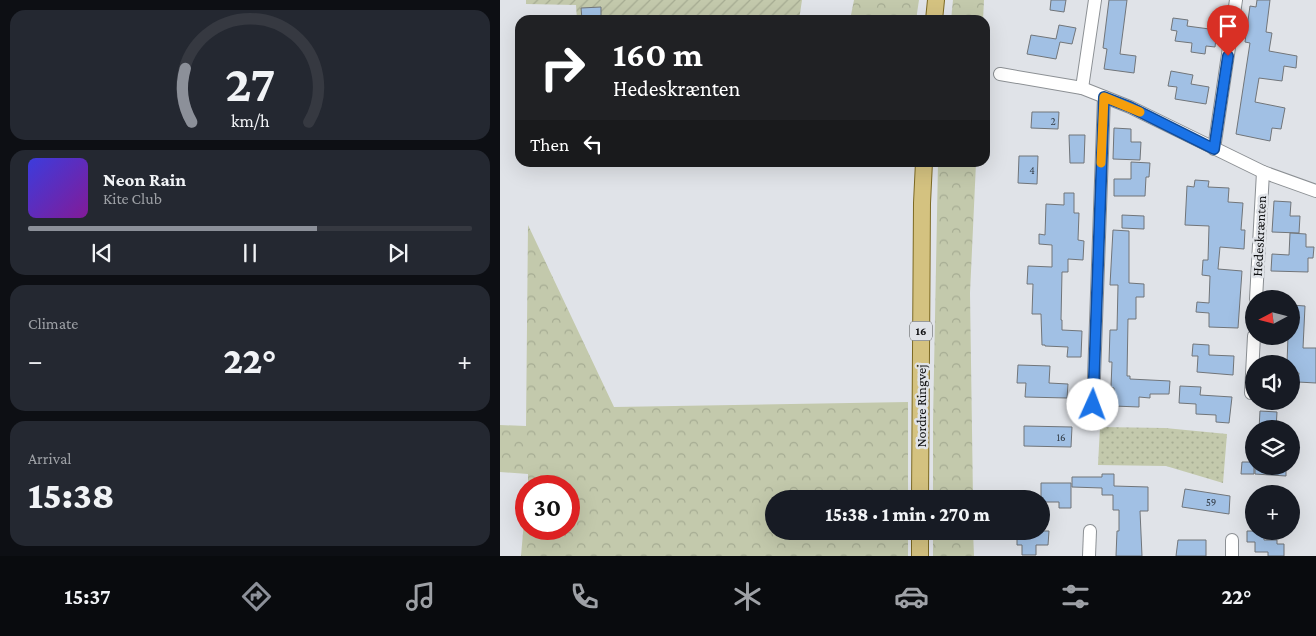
<!DOCTYPE html>
<html lang="en">
<head>
<meta charset="utf-8">
<style>
	body { margin:0; font-family:"Crimson Pro",serif; background:#242831; color:#f1f3f6; height:100vh; display:flex; flex-direction:column; font-size:19px; white-space:nowrap }
	* { box-sizing:border-box; margin:0 }
	p { font-size:16px; color:#9ea1a6 }
	.icon { flex:none; width:28px; height:28px; fill:none; stroke:currentColor; stroke-width:2; stroke-linecap:round; stroke-linejoin:round }
	.map { position:relative; flex:1; overflow:hidden }
	.panel { display:flex; flex-direction:column; gap:10px; padding:10px; background:#0d0f14; width:500px }
	.panel>* { flex:none }
	.banner { position:absolute; left:15px; top:15px; width:475px; height:152px; border-radius:15px; box-shadow:0 5px 20px #0002; background:#202124; color:#fff; overflow:hidden }
	.needle { width:32px; rotate:263deg }
	.buttons { position:absolute; left:745px; top:290px; display:grid; gap:10px }
	.buttons a { display:grid; place-items:center; width:55px; height:55px; border-radius:50%; background:#171b24; box-shadow:0 5px 20px #0002; font-size:25px }
	.speed { position:absolute; left:15px; top:475px; display:flex; gap:10px; font-size:25px; font-weight:700; text-align:center }
	.speed>* { display:grid; place-content:center; width:65px; height:65px; border-radius:50%; background:#171b24; box-shadow:0 5px 20px #0002; line-height:1 }
	.speed .limit { border:8px solid #d22; background:#fff; color:#111 }
	.pin { position:absolute; display:grid; place-items:center; width:42px; height:42px; color:#fff; margin:-51px -21px; border-radius:50% 50% 50% 0; rotate:-45deg; box-shadow:0 0 5px #0007 }
	.pin .icon { rotate:45deg }
	.me { position:absolute; width:55px; margin:-28px; rotate:2deg; stroke-linejoin:round; filter:drop-shadow(0 0 4px #0008) }
	.turn { display:flex; align-items:center; gap:18px; height:105px; padding:0 15px; font-size:22px }
	.turn .icon { width:65px; height:65px; stroke-width:2.5 }
	.turn b { display:block; font-size:35px; line-height:42px }
	.then { display:flex; align-items:center; height:48px; padding:0 15px; background:#0003; gap:10px; font-size:19px }
	.big { font-size:38px; font-weight:800; line-height:1.1 }
	.panel .tile { flex:1; display:flex; flex-direction:column; justify-content:center; gap:8px; min-width:0; padding:0 18px; border-radius:15px; background:#242831 }
	.panel .dial { align-items:center; gap:0 }
	.dial svg { height:130px; overflow:visible; fill:none; stroke:#363941; stroke-width:7; stroke-linecap:round; text-anchor:middle }
	.dial text { fill:#f1f3f6; stroke:none }
	.song { display:flex; align-items:center; gap:15px }
	.cover { width:60px; height:60px; border-radius:8px; background:linear-gradient(135deg,hsl(240 70% 55%),hsl(290 70% 35%)) }
	.played { height:5px; border-radius:2px; background:linear-gradient(90deg,#8c9099 65%,#363941 65%) }
	.keys { display:flex; justify-content:space-around; direction:ltr }
	.heat { display:flex; justify-content:space-between; align-items:center; font-size:28px; direction:ltr }
	.trip { position:absolute; left:265px; top:490px; width:285px; height:50px; border-radius:25px; background:#171b24; box-shadow:0 5px 20px #0002; font-weight:800; line-height:50px; text-align:center }
	.menu { display:flex; height:80px; justify-content:space-around; align-items:center; background:#090b0e; color:#9ea1a6 }
	.menu .icon { width:35px; height:35px }
	.menu .active { color:#8c9099 }
	.menu b { font-size:22px; color:#f1f3f6 }
	main { display:flex; flex:1; min-height:0 }
	.map>svg:first-child { display:block }
	.grass { fill:url(#grass-dots) }
	.forest { fill:url(#forest-crowns) }
	.garden { fill:url(#garden-furrows) }
	.building { fill:#a1c0e4; stroke:#717579 }
	.lines { fill:none; stroke-linecap:round; stroke-linejoin:round }
	.minor-casing { stroke:#8c9094; stroke-width:14 }
	.major-casing { stroke:#7d6a23; stroke-width:18 }
	.minor { stroke:#fff; stroke-width:12 }
	.major { stroke:#d4c280; stroke-width:16 }
	.route-casing { stroke:#114b97; stroke-width:12 }
	.route { stroke:#1a73e8; stroke-width:9 }
	.slow { stroke:#f59e0b; stroke-width:9 }
	.labels { text-anchor:middle; dominant-baseline:central; stroke-width:5; stroke-linejoin:round; paint-order:stroke }
	.number-label { font-size:11px; fill:#343d47 }
	.shield { fill:#e0e3e8; stroke:#4e5053; stroke-width:1 }
	.shield-label { font-size:12px; font-weight:bold; fill:#101113 }
	.street-label { font-size:14px; fill:#101113; stroke:#e0e3e8 }
</style>
</head>
<body>
<main>
<section class="panel">
<div class="tile dial"><svg viewBox="0 0 100 80">
<path d="M14 69A42 42 0 1 1 86 69"/>
<path d="M14 69A42 42 0 0 1 10 36" stroke="#8c9099"/>
<text x="50" y="56" font-size="32" font-weight="700">27</text>
<text x="50" y="72" font-size="11">km/h</text>
</svg></div>
<div class="tile">
<div class="song"><i class="cover"></i><div><b>Neon Rain</b><p>Kite Club</p></div></div>
<div class="played"></div>
<div class="keys"><svg class="icon" aria-label="previous" viewBox="0 0 24 24"><path d="M18 5L8 12l10 7zM5 5v14"/></svg><svg class="icon" aria-label="pause" viewBox="0 0 24 24"><path d="M8 5v14M16 5v14"/></svg><svg class="icon" aria-label="next" viewBox="0 0 24 24"><path d="M6 5l10 7-10 7zM19 5v14"/></svg></div>
</div>
<div class="tile"><p>Climate</p>
<div class="heat"><a>−</a><b class="big">22°</b><a>+</a></div>
</div>
<div class="tile"><p>Arrival</p><b class="big">15:38</b></div>
</section>
<div class="map">
<svg width="816" height="556" viewBox="0 0 816 556">
	<defs>
		<pattern id="grass-dots" width="8" height="8" patternUnits="userSpaceOnUse" patternTransform="scale(1.25)"><rect width="8" height="8" fill="#c3c9ac"/><path d="M2 2h.1M6 6h.1" fill="none" stroke="#a6ac93" stroke-width="1.8" stroke-linecap="round"/></pattern>
		<pattern id="forest-crowns" width="20" height="18" patternUnits="userSpaceOnUse" patternTransform="scale(1.25)"><rect width="20" height="18" fill="#c3c9ac"/><path d="M2 6a3 3 0 1 1 6 0M12 15a3 3 0 1 1 6 0" fill="none" stroke="#a6ac93"/></pattern>
		<pattern id="garden-furrows" width="10" height="10" patternUnits="userSpaceOnUse" patternTransform="scale(1.25)"><rect width="10" height="10" fill="#c3c9ac"/><path d="M-1 1l2-2M0 10L10 0M9 11l2-2" fill="none" stroke="#a6ac93"/></pattern>
	</defs>
	<rect width="100%" height="100%" fill="#e0e3e8"/>
	<!-- grass -->
	<path class="grass" d="M 600,427 L 665,428 L 727,434 L 723,483 L 666,466 L 598,465 Z"/>
	<!-- forest -->
	<g class="forest">
		<path d="M 354,0 L 419,0 L 416,20 L 350,20 Z"/>
		<path d="M 453,0 L 484,0 L 483,20 L 451,20 Z"/>
		<path d="M 438,163 L 476,163 L 470,293 L 473,499 L 433,499 L 433,422 Z"/>
		<path d="M 28,225 L 114,407 L 408,402 L 408,499 L 274,499 L 274,531 L 408,531 L 408,556 L 21,556 L 26,499 L 26,529 L 69,529 L 69,486 L 28,486 L 28,474 L 0,472 L 0,425 L 26,426 Z"/>
		<path d="M 433,531 L 473,531 L 474,556 L 433,556 Z"/>
	</g>
	<!-- garden -->
	<path class="garden" d="M 26,0 L 302,0 L 299,20 L 77,20 L 76,5 L 26,4 Z"/>
	<!-- building -->
	<g class="building">
		<path d="M 551,0 L 566,0 L 564,12 L 550,10 Z"/>
		<path d="M 609,0 L 627,0 L 620,54 L 636,56 L 634,73 L 604,69 L 607,49 L 603,48 Z"/>
		<path d="M 757,0 L 770,0 L 766,32 L 772,33 L 769,51 L 797,56 L 796,68 L 784,66 L 782,81 L 759,78 L 755,102 L 785,108 L 781,129 L 772,128 L 770,141 L 736,134 L 750,43 L 745,42 L 750,6 L 756,7 Z"/>
		<path d="M 101,7 L 101,17 L 82,19 L 81,8 Z"/>
		<path d="M 673,18 L 688,20 L 687,26 L 717,30 L 715,47 L 706,46 L 705,54 L 691,52 L 692,43 L 675,41 L 677,31 L 671,30 Z"/>
		<path d="M 559,25 L 576,28 L 572,44 L 560,42 L 556,59 L 527,54 L 531,35 L 556,39 Z"/>
		<path d="M 671,71 L 693,75 L 691,84 L 709,87 L 706,104 L 675,99 L 677,87 L 668,86 Z"/>
		<path d="M 532,112 L 559,112 L 558,129 L 531,128 Z"/>
		<path d="M 614,128 L 631,129 L 631,142 L 641,142 L 640,160 L 613,159 Z"/>
		<path d="M 569,135 L 585,135 L 584,163 L 570,163 Z"/>
		<path d="M 519,156 L 538,156 L 537,184 L 518,183 Z"/>
		<path d="M 631,162 L 650,163 L 649,177 L 646,177 L 645,196 L 614,196 L 614,179 L 631,179 Z"/>
		<path d="M 695,180 L 709,181 L 708,187 L 729,188 L 728,202 L 743,203 L 741,230 L 745,230 L 744,249 L 720,247 L 718,269 L 742,271 L 738,328 L 709,327 L 709,313 L 696,312 L 697,302 L 709,303 L 710,276 L 702,275 L 703,260 L 708,260 L 709,226 L 685,225 L 687,186 L 694,187 Z"/>
		<path d="M 564,193 L 574,193 L 574,213 L 579,213 L 578,240 L 584,241 L 583,260 L 568,259 L 568,272 L 562,272 L 561,320 L 562,320 L 562,330 L 582,331 L 581,357 L 567,357 L 568,347 L 545,346 L 545,345 L 542,345 L 541,314 L 532,314 L 533,284 L 527,284 L 528,266 L 552,267 L 552,245 L 539,244 L 539,234 L 545,235 L 546,204 L 564,205 Z"/>
		<path d="M 774,201 L 791,202 L 790,216 L 800,216 L 799,233 L 772,232 Z"/>
		<path d="M 622,215 L 644,216 L 644,229 L 622,228 Z"/>
		<path d="M 613,230 L 629,231 L 629,283 L 644,284 L 644,297 L 636,297 L 636,319 L 628,319 L 627,376 L 630,376 L 630,379 L 670,381 L 669,394 L 650,394 L 650,398 L 639,397 L 639,407 L 614,406 L 614,388 L 611,387 L 612,362 L 609,362 L 610,330 L 617,330 L 618,285 L 610,285 Z"/>
		<path d="M 790,233 L 806,234 L 806,247 L 814,247 L 813,258 L 808,258 L 808,272 L 771,271 L 772,254 L 789,255 Z"/>
		<path d="M 791,305 L 805,306 L 803,348 L 816,348 L 816,383 L 798,382 L 799,373 L 791,373 L 791,364 L 787,364 L 788,336 L 791,336 Z"/>
		<path d="M 693,344 L 709,345 L 709,355 L 734,356 L 733,375 L 697,372 L 698,356 L 692,356 Z"/>
		<path d="M 518,365 L 550,366 L 549,383 L 568,384 L 567,398 L 525,397 L 526,383 L 517,383 Z"/>
		<path d="M 680,386 L 701,387 L 700,395 L 732,397 L 729,423 L 716,422 L 716,415 L 696,414 L 696,404 L 679,403 Z"/>
		<path d="M 760,411 L 777,412 L 776,429 L 759,429 Z"/>
		<path d="M 524,426 L 572,427 L 571,447 L 524,446 Z"/>
		<path d="M 742,462 L 754,462 L 754,474 L 741,474 Z"/>
		<path d="M 755,466 L 786,466 L 786,476 L 755,474 Z"/>
		<path d="M 602,474 L 614,474 L 614,486 L 648,487 L 648,511 L 640,511 L 642,556 L 616,556 L 617,531 L 619,531 L 619,510 L 613,510 L 613,495 L 602,495 L 602,488 L 572,487 L 572,477 L 602,477 Z"/>
		<path d="M 541,483 L 571,483 L 571,508 L 559,508 L 559,502 L 541,502 Z"/>
		<path d="M 685,489 L 730,496 L 729,514 L 682,507 Z"/>
		<path d="M 517,531 L 549,531 L 548,545 L 536,545 L 536,555 L 522,555 L 522,545 L 517,545 Z"/>
		<path d="M 747,531 L 764,531 L 764,540 L 777,540 L 777,544 L 784,544 L 784,556 L 768,556 L 768,552 L 755,552 L 755,542 L 747,542 Z"/>
		<path d="M 678,540 L 706,540 L 706,556 L 676,556 Z"/>
	</g>
	<g class="lines">
		<!-- minor casing -->
		<g class="minor-casing">
			<g id="minor">
				<path d="M 500,74 L 582,88 L 630,107 L 763,172 L 816,191"/>
				<path d="M 582,88 L 595,0"/>
				<path d="M 714,149 L 736,0"/>
				<path d="M 756,299 L 763,172"/>
				<path d="M 751,393 L 754,336"/>
				<path d="M 593,405 L 604,97"/>
				<path d="M 589,556 L 590,531"/>
				<path d="M 732,556 L 732,540"/>
			</g>
		</g>
		<!-- major casing -->
		<g class="major-casing">
			<g id="major">
				<path d="M 434,20 L 436,0"/>
				<path d="M 420,499 L 422,203 L 424,162"/>
				<path d="M 420,556 L 420,531"/>
			</g>
		</g>
		<!-- minor -->
		<use href="#minor" class="minor"/>
		<!-- major -->
		<use href="#major" class="major"/>
	</g>
	<g class="lines">
		<!-- route casing -->
		<g class="route-casing">
			<path id="route" d="M 593,405 L 604,97 L 630,107 L 714,149 L 728,56"/>
		</g>
		<!-- route -->
		<use href="#route" class="route"/>
		<!-- slow -->
		<path class="slow" d="M 601,163 L 604,97 L 640,112"/>
	</g>
	<g class="labels">
		<!-- number labels -->
		<g class="number-label">
			<text x="553" y="121">2</text>
			<text x="532" y="170">4</text>
			<text x="561" y="437">16</text>
			<text x="711" y="502">59</text>
		</g>
		<!-- shield labels -->
		<rect class="shield" x="410" y="321.5" width="22" height="19" rx="4"/>
		<g class="shield-label">
			<text x="421" y="331">16</text>
		</g>
		<!-- street labels -->
		<g class="street-label">
			<text transform="translate(759 236) rotate(-87)">Hedeskrænten</text>
			<text transform="translate(421 406) rotate(-90)">Nordre Ringvej</text>
		</g>
	</g>
</svg>
<div class="buttons">
<a><svg class="needle" viewBox="-14 -14 28 28"><path d="M0-13l5 13h-10z" fill="#e53935"/><path d="M0 13l5-13h-10z" fill="#9ea1a6"/></svg></a>
<a><svg class="icon" aria-label="sound" viewBox="0 0 24 24"><path d="M4 9h4l5-4v14l-5-4H4zM17 9q2 3 0 6"/></svg></a>
<a><svg class="icon" aria-label="layers" viewBox="0 0 24 24"><path d="M12 4l9 5-9 5-9-5zM3 14l9 5 9-5"/></svg></a>
<a>+</a>
</div>
<div class="speed"><div class="limit">30</div></div>
<div class="pin" style="left:728px;top:56px;background:#d93025"><svg class="icon" aria-label="arrive" viewBox="0 0 24 24"><path d="M6 21V4h12l-3 4 3 4H6"/></svg></div>
<svg class="me" style="left:593px;top:405px" viewBox="-20 -20 40 40"><circle r="19" fill="#fff"/><path d="M0-13L10 11 0 6-10 11z" fill="#1a73e8"/></svg>
<div class="trip">15:38 · 1 min · 270 m</div>
<div class="banner">
<div class="turn"><svg class="icon" aria-label="right" viewBox="0 0 24 24"><path d="M7 20v-9h11M14 6l5 5-5 5"/></svg><div><b>160 m</b>Hedeskrænten</div></div>
<div class="then">Then<svg class="icon" aria-label="left" viewBox="0 0 24 24"><path d="M17 20v-9H6M10 6l-5 5 5 5"/></svg></div>
</div>
</div>
</main>
<nav class="menu">
<b>15:37</b>
<svg class="icon active" aria-label="directions" viewBox="0 0 24 24"><path d="M12 3l9 9-9 9-9-9zM9 14v-3h6M13 9l2 2-2 2"/></svg>
<svg class="icon" aria-label="music" viewBox="0 0 24 24"><path d="M9 18V5l10-2v13"/><circle cx="6" cy="18" r="3"/><circle cx="16" cy="16" r="3"/></svg>
<svg class="icon" aria-label="phone" viewBox="0 0 24 24"><path d="M5 4h4l2 5-3 2q2 4 5 5l2-3 5 2v4C11 20 4 13 5 4z"/></svg>
<svg class="icon" aria-label="climate" viewBox="0 0 24 24"><path d="M12 3v18M4 7l16 10M4 17L20 7"/></svg>
<svg class="icon" aria-label="car" viewBox="0 0 24 24"><path d="M5 17H2v-5l4-1 3-4h7l3 4 3 1v5h-3M9 17h6M6 11h13"/><circle cx="7" cy="17" r="2"/><circle cx="17" cy="17" r="2"/></svg>
<svg class="icon" aria-label="filters" viewBox="0 0 24 24"><path d="M4 7h16M4 17h16"/><circle cx="9" cy="7" r="2"/><circle cx="15" cy="17" r="2"/></svg>
<b>22°</b>
</nav>
</body>
</html>
